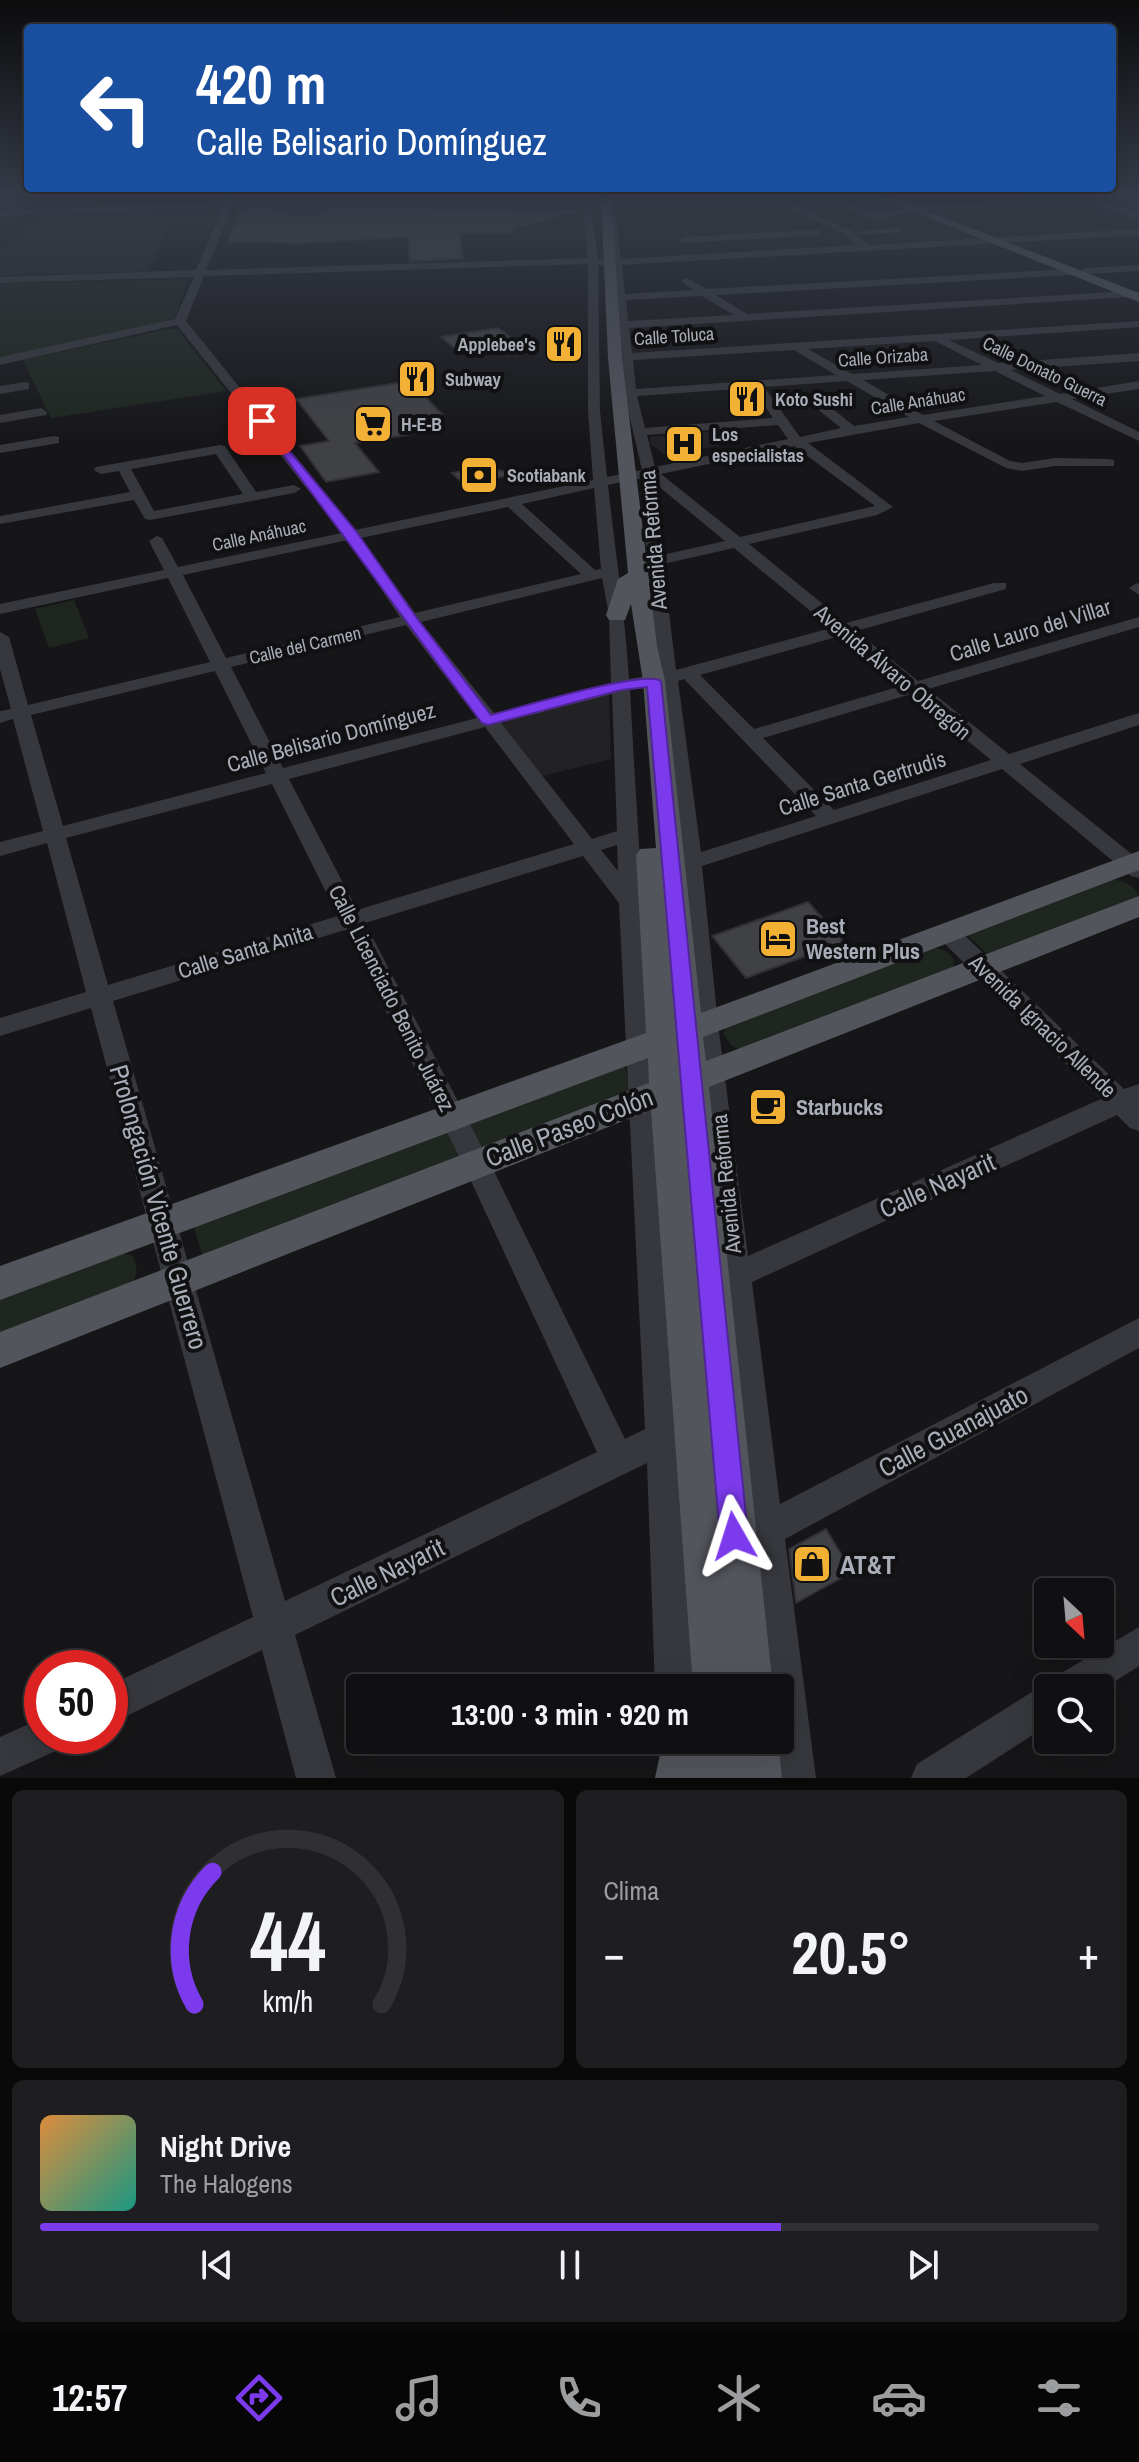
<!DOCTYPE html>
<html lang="es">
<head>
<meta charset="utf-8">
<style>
	body { margin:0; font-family:"Archivo Narrow",sans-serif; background:#1e1e20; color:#f1f3f6; height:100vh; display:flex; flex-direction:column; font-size:30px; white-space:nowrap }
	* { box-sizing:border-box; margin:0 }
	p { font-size:26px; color:#9c9d9f }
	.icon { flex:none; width:44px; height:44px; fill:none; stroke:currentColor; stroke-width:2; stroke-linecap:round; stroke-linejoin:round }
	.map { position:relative; height:1778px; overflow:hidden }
	.panel { display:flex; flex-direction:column; gap:12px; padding:12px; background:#09090a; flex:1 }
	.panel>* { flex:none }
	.banner { position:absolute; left:24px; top:24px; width:1092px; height:168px; border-radius:8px; box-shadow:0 8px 32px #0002,0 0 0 2px #303032; background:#1a4fa0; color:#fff; overflow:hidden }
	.needle { width:52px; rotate:154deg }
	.buttons { position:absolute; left:1034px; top:1578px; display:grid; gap:16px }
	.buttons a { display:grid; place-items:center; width:80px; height:80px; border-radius:8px; background:#101012; box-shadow:0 8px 32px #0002,0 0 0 2px #303032; font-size:40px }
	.speed { position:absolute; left:24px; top:1650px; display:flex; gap:16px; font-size:40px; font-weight:700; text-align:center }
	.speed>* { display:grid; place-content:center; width:104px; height:104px; border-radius:50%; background:#101012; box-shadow:0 8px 32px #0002,0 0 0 2px #303032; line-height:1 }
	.speed .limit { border:12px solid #d22; background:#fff; color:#111 }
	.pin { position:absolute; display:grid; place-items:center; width:68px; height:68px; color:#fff; margin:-34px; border-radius:16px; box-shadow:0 4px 12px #0006 }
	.me { position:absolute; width:88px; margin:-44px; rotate:354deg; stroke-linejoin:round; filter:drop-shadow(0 0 6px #0008) }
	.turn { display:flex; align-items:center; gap:28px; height:168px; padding:0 40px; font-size:36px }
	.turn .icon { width:104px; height:104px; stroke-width:2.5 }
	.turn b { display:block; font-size:56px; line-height:68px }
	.big { font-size:60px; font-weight:800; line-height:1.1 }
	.panel .card { flex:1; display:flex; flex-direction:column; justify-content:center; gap:12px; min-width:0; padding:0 28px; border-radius:12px; background:#1e1e20 }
	.panel .dial { align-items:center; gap:0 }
	.dial svg { height:208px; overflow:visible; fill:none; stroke:#303032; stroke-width:7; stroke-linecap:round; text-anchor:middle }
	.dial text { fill:#f1f3f6; stroke:none }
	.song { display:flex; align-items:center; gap:24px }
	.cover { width:96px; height:96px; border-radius:12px; background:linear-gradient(135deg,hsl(30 70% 55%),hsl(170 70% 35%)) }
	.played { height:8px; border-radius:4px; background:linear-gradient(90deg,#7c3aed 70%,#303032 70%) }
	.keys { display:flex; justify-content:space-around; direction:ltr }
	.heat { display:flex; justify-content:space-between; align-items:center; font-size:44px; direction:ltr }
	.panel .tiles { flex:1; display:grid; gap:12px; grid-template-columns:1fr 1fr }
	.card:last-child { grid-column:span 2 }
	.trip { position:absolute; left:346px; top:1674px; width:448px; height:80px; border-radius:8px; background:#101012; box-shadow:0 8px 32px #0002,0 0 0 2px #303032; font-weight:800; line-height:80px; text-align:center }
	.menu { display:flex; height:128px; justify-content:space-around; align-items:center; background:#060607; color:#9c9d9f }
	.menu .icon { width:56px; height:56px }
	.menu .active { color:#7c3aed }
	.menu b { font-size:36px; color:#f1f3f6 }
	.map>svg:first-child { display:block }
	.built { fill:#222225 }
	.green { fill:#1e261f }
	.building { fill:#404145; stroke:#303034; stroke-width:2 }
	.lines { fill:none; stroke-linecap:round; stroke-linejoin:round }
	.minor { fill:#37383d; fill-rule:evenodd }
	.major { fill:#53555c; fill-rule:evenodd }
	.route { fill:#7c3aed; stroke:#51269a; stroke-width:2 }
	.labels { text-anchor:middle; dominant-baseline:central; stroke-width:8; stroke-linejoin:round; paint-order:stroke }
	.far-street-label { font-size:18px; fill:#a8adb8; stroke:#111113 }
	.far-poi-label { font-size:18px; font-weight:bold; fill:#a8adb8; stroke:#111113; text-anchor:start }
	.street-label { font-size:22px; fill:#a8adb8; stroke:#111113 }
	.poi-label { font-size:22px; font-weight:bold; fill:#a8adb8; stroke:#111113; text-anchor:start }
	.near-street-label { font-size:26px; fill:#a8adb8; stroke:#111113 }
	.near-poi-label { font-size:26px; font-weight:bold; fill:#a8adb8; stroke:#111113; text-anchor:start }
</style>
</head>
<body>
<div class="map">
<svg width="1139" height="1778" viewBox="0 0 1139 1778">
	<rect width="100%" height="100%" fill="#161618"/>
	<!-- built -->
	<g class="built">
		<path d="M 214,213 L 214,226 L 168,226 L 149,271 L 0,276 L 0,247 L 38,221 L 59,214 Z"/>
		<path d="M 688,432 L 709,432 L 712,435 L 708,436 L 720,446 L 664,454 L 649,443 L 651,437 Z"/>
		<path d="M 609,694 L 611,759 L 542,776 L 500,724 Z"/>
	</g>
	<!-- green -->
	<g class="green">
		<path d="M 188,279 L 175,318 L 161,324 L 0,357 L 0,284 Z"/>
		<path d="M 168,329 L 177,329 L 226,391 L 51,418 L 23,360 Z"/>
		<path d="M 74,600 L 89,638 L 49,648 L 35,609 Z"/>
		<path d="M 1108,880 C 1122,880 1130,882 1138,894 L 1134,900 L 989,955 L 965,933 Z"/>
		<path d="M 931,948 C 943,948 957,954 953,968 L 739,1049 L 731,1045 L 723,1034 L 726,1026 Z"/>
		<path d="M 624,1055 L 629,1094 L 202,1255 L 192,1220 Z"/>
		<path d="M 117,1253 L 132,1255 C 137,1265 139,1273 132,1283 L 0,1337 L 0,1297 Z"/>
	</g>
	<!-- building -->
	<g class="building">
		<path d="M 253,208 L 275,208 L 272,213 L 292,215 L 326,215 L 329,208 L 347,208 L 581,210 L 513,229 L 511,233 L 459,233 L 463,259 L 410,261 L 408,237 L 300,243 L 228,242 L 239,211 Z"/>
		<path d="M 498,328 L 518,343 L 459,352 L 441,337 Z"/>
		<path d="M 410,381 L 442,414 L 419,433 L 355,443 L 379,472 L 326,482 L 300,446 L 329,441 L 296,399 Z"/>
		<path d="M 483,467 L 517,474 L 464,484 L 452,473 Z"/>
		<path d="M 808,902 L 844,942 L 746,978 L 712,936 Z"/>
		<path d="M 826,1529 L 852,1572 L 796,1603 L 789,1549 Z"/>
	</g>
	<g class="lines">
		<!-- minor -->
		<g class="minor">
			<path d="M 224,196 L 232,196 L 233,204 L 206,270 L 588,258 L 583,213 L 591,207 L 349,206 L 352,201 L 592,201 L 596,204 L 592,214 L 598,259 L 611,259 L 608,217 L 603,212 L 607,209 L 616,216 L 621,259 L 858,245 L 846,235 L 791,209 L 794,204 L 852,231 L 869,245 L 1139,229 L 1139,235 L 622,265 L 625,294 L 693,290 L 681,281 L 686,278 L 707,289 L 1071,269 L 1076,272 L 1071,275 L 716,295 L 747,314 L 1129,291 L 1134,294 L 1129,297 L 629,328 L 632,353 L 1139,321 L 1139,327 L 949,340 L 998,363 L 1139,353 L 1139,361 L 1011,370 L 1060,394 L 1139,381 L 1139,389 L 1072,399 L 1139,432 L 1139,441 L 1057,402 L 934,421 L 1010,461 L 1022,463 L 1055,458 L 1109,459 L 1114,460 L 1114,466 L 1055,466 L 1022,471 L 1006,468 L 919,423 L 808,443 L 893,507 L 877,515 L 749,544 L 846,623 L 994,583 L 1006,583 L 1006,589 L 856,631 L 918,681 L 1139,617 L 1139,627 L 928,689 L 1009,754 L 1139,713 L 1139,725 L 1020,764 L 1139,860 L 1139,878 L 1131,876 L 1002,769 L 702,866 L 718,1024 L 748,1256 L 1101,1099 L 939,938 L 936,932 L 939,926 L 955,926 L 1124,1089 L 1139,1084 L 1139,1131 L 1130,1128 L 1117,1115 L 752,1282 L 780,1504 L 1139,1318 L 1139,1348 L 785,1539 L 816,1778 L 776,1778 L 772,1740 L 780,1740 L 780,1688 L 767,1688 L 694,1024 L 677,816 L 660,685 L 630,690 C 648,1022 674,1355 693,1688 L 655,1688 L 647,1463 L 295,1635 L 336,1778 L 296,1778 L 262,1650 L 110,1724 L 110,1685 L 253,1617 L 91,1008 L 0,1036 L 0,1018 L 86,992 L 47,843 L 0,856 L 0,842 L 43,831 L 13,719 L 0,723 L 0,711 L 11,709 L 0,669 L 0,632 L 9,637 L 28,705 L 210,662 L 168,578 L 0,614 L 0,604 L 164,570 L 149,541 L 157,536 L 162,538 L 178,567 L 342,533 L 177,325 L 0,365 L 0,357 L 175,319 L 194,277 L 0,283 L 0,277 L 196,270 L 223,207 L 0,216 L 0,210 L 224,202 ZM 588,264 L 588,411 L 593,480 L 355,530 L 186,321 L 204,276 ZM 598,265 L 612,265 L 620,354 L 607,358 L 621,361 L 624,393 L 642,470 L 607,477 L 600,411 ZM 702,296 L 734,315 L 628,321 L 626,300 ZM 935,341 L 982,365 L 852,374 L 808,349 ZM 794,350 L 836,375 L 636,389 L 633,360 ZM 995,371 L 1045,396 L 923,415 L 863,380 ZM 847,381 L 909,417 L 854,426 L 818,397 L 778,399 L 778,405 L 782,406 L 811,404 L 841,428 L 800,437 L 764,387 ZM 752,388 L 773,418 L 645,428 L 637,396 ZM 778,425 L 788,439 L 655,467 L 647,435 ZM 794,446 L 875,506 L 740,537 L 661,474 ZM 642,478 L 649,595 L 659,674 L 629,679 C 625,614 615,550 608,485 ZM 657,485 L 725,541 L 662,555 ZM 594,488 L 601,569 L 595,570 L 522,504 ZM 508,507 L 581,574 L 415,613 L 361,538 ZM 348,540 L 400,617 L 226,658 L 183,575 ZM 734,548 L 831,628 L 676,670 L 663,564 ZM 602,578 L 609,615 L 611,683 L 494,713 L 421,622 ZM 406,625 L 477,718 L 283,768 L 231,667 ZM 840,636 L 901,686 L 754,729 L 700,675 ZM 215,671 L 266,773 L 63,826 L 31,715 ZM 684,679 L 816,816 L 701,852 L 678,681 ZM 612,694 L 617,831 L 592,839 L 501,723 ZM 911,694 L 991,760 L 834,810 L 763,738 ZM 485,727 L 574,844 L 357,910 L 289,779 ZM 272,784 L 338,916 L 108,985 L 66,838 ZM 617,845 L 618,871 L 601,850 ZM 583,856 L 619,903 L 645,1429 L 625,1439 L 486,1155 L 365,923 ZM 345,930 L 463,1164 L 597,1452 L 285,1601 L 113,1001 Z"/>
			<path d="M 721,196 L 885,196 L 886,197 L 882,200 L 722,201 L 718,198 Z"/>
			<path d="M 1087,196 L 1139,213 L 1139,219 L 1088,202 L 922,211 L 875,220 L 835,203 L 842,201 L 876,214 L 922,205 Z"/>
			<path d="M 899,227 L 902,232 L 860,235 L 855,232 Z"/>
			<path d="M 819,230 L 822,235 L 684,243 L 679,240 L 684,237 Z"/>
			<path d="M 1139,265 L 1139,271 L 1085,274 L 1080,271 L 1085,268 Z"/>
			<path d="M 25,382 L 29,383 L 29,389 L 0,394 L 0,386 Z"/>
			<path d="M 41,408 L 47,412 L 46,415 L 0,423 L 0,415 Z"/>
			<path d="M 54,436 L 59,437 L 59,443 L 0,453 L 0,445 Z"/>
			<path d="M 220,445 L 225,446 L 256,492 L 294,485 L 301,489 L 294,493 L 150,520 L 145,519 L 134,500 L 0,524 L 0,516 L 130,492 L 119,471 L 101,474 L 94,470 L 96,467 ZM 216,454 L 243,494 L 154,511 L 131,469 Z"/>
			<path d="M 1137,583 L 1139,584 L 1139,595 L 1129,588 Z"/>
			<path d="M 1139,1627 L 1139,1666 L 1100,1691 L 1100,1688 L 1048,1688 L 1048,1725 L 966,1778 L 911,1778 L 917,1764 L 1035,1690 L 1048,1684 L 1053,1686 L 1058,1675 Z"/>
			<path d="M 42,1718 L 42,1736 L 63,1736 L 58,1750 L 0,1776 L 0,1737 Z"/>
		</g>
		<!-- major -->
		<g class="major">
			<path d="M 601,196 L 611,196 L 622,358 L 657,646 L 665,681 L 701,1013 L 1139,851 L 1139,870 L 703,1037 L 706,1061 L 1139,896 L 1139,917 L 709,1087 L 773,1688 L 693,1688 L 651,1110 L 0,1368 L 0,1332 L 649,1083 L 648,1058 L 0,1300 L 0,1266 L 646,1033 L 636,855 L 640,849 L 656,848 L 643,681 L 631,604 L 625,620 L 609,620 L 606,615 L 618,579 L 628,573 L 608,358 Z"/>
			<path d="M 874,196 L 888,196 L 1139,293 L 1139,302 Z"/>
			<path d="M 663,1740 L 778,1740 L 782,1778 L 655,1778 Z"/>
		</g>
	</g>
	<!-- sky -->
	<linearGradient id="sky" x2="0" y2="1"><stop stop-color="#0c0c0d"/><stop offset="0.44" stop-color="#363c48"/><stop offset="1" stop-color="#363c48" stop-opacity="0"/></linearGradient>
	<rect width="1139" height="444" fill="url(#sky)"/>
	<!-- route -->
	<path class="route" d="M 262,418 L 356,531 L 416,617 L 491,715 C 518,708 646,669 661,681 L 748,1536 L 744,1546 L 734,1550 L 724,1546 L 720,1536 L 647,687 L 621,690 L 488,725 L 482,723 C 407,624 335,522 259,423 L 257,421 Z"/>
	<!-- icons -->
	<defs>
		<g id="restaurant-square" transform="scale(2)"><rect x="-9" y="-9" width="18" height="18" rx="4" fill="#f2b134" stroke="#111113"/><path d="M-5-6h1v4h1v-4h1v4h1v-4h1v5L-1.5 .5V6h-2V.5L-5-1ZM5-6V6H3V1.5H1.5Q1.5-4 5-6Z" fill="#111"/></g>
		<g id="supermarket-square" transform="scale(2)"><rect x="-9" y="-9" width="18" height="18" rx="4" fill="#f2b134" stroke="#111113"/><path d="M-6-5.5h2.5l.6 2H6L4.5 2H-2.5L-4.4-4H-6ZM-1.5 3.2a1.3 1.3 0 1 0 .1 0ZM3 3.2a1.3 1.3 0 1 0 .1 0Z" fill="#111"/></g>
		<g id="hospital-square" transform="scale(2)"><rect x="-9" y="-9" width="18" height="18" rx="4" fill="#f2b134" stroke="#111113"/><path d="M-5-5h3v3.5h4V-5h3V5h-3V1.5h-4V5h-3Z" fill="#111"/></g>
		<g id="bank-square" transform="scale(2)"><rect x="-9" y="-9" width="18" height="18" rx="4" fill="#f2b134" stroke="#111113"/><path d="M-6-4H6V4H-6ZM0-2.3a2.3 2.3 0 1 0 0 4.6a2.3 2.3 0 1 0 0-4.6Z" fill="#111"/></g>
		<g id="hotel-square" transform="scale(2)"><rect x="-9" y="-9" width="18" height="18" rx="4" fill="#f2b134" stroke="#111113"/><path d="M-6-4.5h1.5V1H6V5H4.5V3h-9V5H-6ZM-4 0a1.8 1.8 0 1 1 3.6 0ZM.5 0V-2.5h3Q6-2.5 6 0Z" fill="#111"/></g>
		<g id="cafe-square" transform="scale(2)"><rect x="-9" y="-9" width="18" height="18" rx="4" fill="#f2b134" stroke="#111113"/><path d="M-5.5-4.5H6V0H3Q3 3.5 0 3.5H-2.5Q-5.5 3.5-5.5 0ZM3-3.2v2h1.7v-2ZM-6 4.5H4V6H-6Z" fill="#111"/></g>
		<g id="shop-square" transform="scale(2)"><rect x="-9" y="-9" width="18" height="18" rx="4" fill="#f2b134" stroke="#111113"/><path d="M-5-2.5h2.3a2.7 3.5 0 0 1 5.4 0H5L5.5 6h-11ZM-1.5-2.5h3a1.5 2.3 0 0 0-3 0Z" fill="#111"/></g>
	</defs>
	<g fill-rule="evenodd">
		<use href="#restaurant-square" x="564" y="344"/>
		<use href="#restaurant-square" x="417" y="379"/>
		<use href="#restaurant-square" x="747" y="399"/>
		<use href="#supermarket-square" x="373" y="424"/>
		<use href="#hospital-square" x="684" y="444"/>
		<use href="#bank-square" x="479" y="475"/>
		<use href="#hotel-square" x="778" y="939"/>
		<use href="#cafe-square" x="768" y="1107"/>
		<use href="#shop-square" x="812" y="1564"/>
	</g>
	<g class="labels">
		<!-- far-street labels -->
		<g class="far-street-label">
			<text transform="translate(674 336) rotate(-4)">Calle Toluca</text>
			<text transform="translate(883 357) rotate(-4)">Calle Orizaba</text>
			<text transform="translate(1045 371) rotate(26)">Calle Donato Guerra</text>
			<text transform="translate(918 401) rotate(-9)">Calle Anáhuac</text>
			<text transform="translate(259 535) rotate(-12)">Calle Anáhuac</text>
			<text transform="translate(305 645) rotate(-13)">Calle del Carmen</text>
		</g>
		<!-- far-poi labels -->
		<g class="far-poi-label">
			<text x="536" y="344" text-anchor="end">Applebee's</text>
			<text x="445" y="379">Subway</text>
			<text x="775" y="399">Koto Sushi</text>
			<text x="401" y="424">H-E-B</text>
			<text x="712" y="434">Los<tspan x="712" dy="21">especialistas</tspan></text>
			<text x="507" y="475">Scotiabank</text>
		</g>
		<!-- street labels -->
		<g class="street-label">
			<text transform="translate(653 540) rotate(-95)">Avenida Reforma</text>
			<text transform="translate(1030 630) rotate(-17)">Calle Lauro del Villar</text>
			<text transform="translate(893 672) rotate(40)">Avenida Álvaro Obregón</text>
			<text transform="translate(331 737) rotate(-15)">Calle Belisario Domínguez</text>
			<text transform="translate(862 783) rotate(-17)">Calle Santa Gertrudis</text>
			<text transform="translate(245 951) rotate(-17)">Calle Santa Anita</text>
			<text transform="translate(392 998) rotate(63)">Calle Licenciado Benito Juárez</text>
			<text transform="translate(1043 1026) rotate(44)">Avenida Ignacio Allende</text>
			<text transform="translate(726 1184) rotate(-96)">Avenida Reforma</text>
		</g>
		<!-- poi labels -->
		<g class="poi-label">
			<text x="806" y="926">Best<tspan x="806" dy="25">Western Plus</tspan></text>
			<text x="796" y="1107">Starbucks</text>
		</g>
		<!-- near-street labels -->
		<g class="near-street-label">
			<text transform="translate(569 1127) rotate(-21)">Calle Paseo Colón</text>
			<text transform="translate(937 1185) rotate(-24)">Calle Nayarit</text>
			<text transform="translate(159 1207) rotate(74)">Prolongación Vicente Guerrero</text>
			<text transform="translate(953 1431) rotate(-28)">Calle Guanajuato</text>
			<text transform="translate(387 1572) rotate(-26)">Calle Nayarit</text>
		</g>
		<!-- near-poi labels -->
		<g class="near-poi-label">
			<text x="840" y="1564">AT&amp;T</text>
		</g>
	</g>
</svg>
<div class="buttons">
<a><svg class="needle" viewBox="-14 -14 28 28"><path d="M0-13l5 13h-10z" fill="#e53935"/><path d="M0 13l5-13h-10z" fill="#9c9d9f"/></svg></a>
<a><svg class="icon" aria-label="search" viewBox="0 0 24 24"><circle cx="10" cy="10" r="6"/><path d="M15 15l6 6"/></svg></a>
</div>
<div class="speed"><div class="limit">50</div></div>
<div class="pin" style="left:262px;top:421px;background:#d93025"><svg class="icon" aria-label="arrive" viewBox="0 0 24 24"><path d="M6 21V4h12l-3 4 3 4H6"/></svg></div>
<svg class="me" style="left:734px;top:1536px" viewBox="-20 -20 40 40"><path d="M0-17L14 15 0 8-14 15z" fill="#7c3aed" stroke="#fff" stroke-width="4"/></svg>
<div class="trip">13:00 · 3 min · 920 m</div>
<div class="banner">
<div class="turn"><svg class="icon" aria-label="left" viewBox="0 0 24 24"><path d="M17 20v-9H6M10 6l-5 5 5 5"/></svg><div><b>420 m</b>Calle Belisario Domínguez</div></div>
</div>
</div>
<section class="panel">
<div class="tiles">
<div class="card dial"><svg viewBox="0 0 100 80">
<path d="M14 69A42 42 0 1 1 86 69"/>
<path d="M14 69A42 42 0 0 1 21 18" stroke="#7c3aed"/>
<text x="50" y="56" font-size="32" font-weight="700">44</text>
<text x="50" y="72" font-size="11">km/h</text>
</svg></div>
<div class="card"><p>Clima</p>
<div class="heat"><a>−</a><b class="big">20.5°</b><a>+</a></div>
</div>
<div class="card">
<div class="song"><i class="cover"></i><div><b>Night Drive</b><p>The Halogens</p></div></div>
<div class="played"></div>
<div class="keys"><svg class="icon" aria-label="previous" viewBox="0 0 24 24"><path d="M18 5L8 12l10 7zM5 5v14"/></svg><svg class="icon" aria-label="pause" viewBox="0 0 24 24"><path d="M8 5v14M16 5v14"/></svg><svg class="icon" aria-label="next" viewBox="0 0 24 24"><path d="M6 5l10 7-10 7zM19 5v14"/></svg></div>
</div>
</div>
</section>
<nav class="menu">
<b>12:57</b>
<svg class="icon active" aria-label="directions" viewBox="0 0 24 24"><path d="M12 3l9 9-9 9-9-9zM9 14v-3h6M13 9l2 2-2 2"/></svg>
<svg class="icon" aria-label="music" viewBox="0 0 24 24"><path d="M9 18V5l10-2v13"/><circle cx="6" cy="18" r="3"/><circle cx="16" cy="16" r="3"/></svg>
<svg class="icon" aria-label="phone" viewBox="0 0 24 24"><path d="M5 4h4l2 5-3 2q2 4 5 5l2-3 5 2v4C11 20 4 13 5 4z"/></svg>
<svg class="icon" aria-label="climate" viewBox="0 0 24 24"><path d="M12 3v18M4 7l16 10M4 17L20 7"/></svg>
<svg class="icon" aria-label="car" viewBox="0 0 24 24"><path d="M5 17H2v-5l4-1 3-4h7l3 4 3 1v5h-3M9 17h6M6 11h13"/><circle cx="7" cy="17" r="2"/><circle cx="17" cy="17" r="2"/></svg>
<svg class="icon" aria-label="filters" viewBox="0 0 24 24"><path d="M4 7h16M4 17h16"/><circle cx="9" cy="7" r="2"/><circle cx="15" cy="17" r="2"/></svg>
</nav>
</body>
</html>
